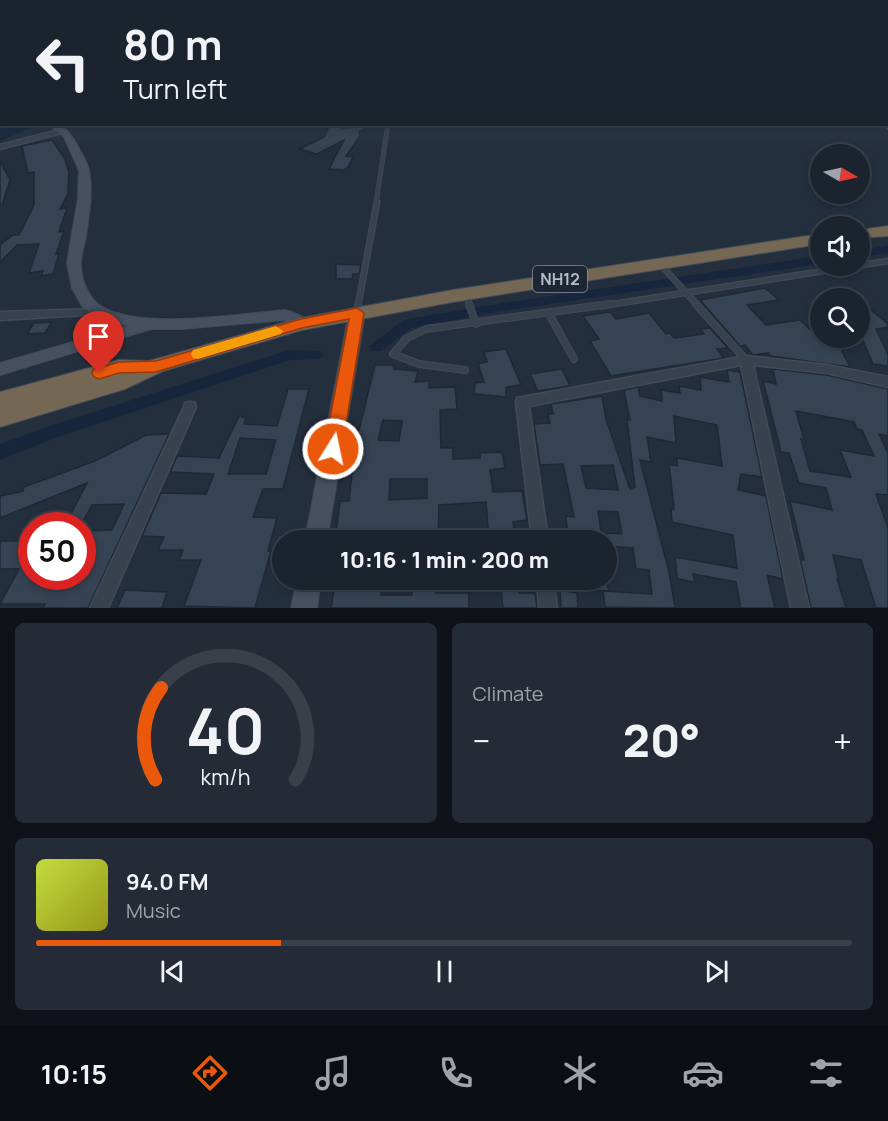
<!DOCTYPE html>
<html lang="en">
<head>
<meta charset="utf-8">
<style>
	body { margin:0; font-family:Manrope,sans-serif; background:#242b36; color:#f1f3f6; height:100vh; display:flex; flex-direction:column; font-size:22px; white-space:nowrap }
	* { box-sizing:border-box; margin:0 }
	p { font-size:20px; color:#a0a4aa }
	.icon { flex:none; width:33px; height:33px; fill:none; stroke:currentColor; stroke-width:2; stroke-linecap:round; stroke-linejoin:round }
	.map { position:relative; height:608px; overflow:hidden }
	.sheet { display:flex; flex-direction:column; gap:15px; padding:15px; background:#0f1319; flex:1 }
	.sheet>* { flex:none }
	.top-card { position:absolute; left:0px; top:0px; width:888px; height:126px; box-shadow:0 3px 9px #0003,0 0 0 2px #39404a; background:#1b232e; color:#f1f3f6; overflow:hidden }
	.needle { width:39px; rotate:99deg }
	.tools { position:absolute; left:810px; top:144px; display:grid; gap:12px }
	.tools a { display:grid; place-items:center; width:60px; height:60px; border-radius:50%; background:#1b232e; box-shadow:0 3px 9px #0003,0 0 0 2px #39404a; font-size:30px }
	.speed { position:absolute; left:18px; top:512px; display:flex; gap:12px; font-size:30px; font-weight:700; text-align:center }
	.speed>* { display:grid; place-content:center; width:78px; height:78px; border-radius:50%; background:#1b232e; box-shadow:0 3px 9px #0003,0 0 0 2px #39404a; line-height:1 }
	.speed .limit { border:9px solid #d22; background:#fff; color:#111 }
	.pin { position:absolute; display:grid; place-items:center; width:51px; height:51px; color:#fff; margin:-62px -26px; border-radius:50% 50% 50% 0; rotate:-45deg; box-shadow:0 0 6px #0007 }
	.pin .icon { rotate:45deg }
	.me { position:absolute; width:66px; margin:-33px; rotate:10deg; stroke-linejoin:round; filter:drop-shadow(0 0 4px #0008) }
	.turn { display:flex; align-items:center; gap:21px; height:126px; padding:0 24px; font-size:27px }
	.turn .icon { width:78px; height:78px; stroke-width:2.5 }
	.turn b { display:block; font-size:42px; line-height:51px }
	.big { font-size:45px; font-weight:800; line-height:1.1 }
	.sheet .tile { flex:1; display:flex; flex-direction:column; justify-content:center; gap:9px; min-width:0; padding:0 21px; border-radius:9px; background:#242b36 }
	.sheet .dial { align-items:center; gap:0 }
	.dial svg { height:156px; overflow:visible; fill:none; stroke:#39404a; stroke-width:7; stroke-linecap:round; text-anchor:middle }
	.dial text { fill:#f1f3f6; stroke:none }
	.song { display:flex; align-items:center; gap:18px }
	.cover { width:72px; height:72px; border-radius:9px; background:linear-gradient(135deg,hsl(70 70% 55%),hsl(60 70% 35%)) }
	.played { height:6px; border-radius:3px; background:linear-gradient(90deg,#ea580c 30%,#39404a 30%) }
	.keys { display:flex; justify-content:space-around; direction:ltr }
	.heat { display:flex; justify-content:space-between; align-items:center; font-size:33px; direction:ltr }
	.sheet .tiles { flex:1; display:grid; gap:15px; grid-template-columns:1fr 1fr }
	.tile:last-child { grid-column:span 2 }
	.trip { position:absolute; left:272px; top:530px; width:345px; height:60px; border-radius:30px; background:#1b232e; box-shadow:0 3px 9px #0003,0 0 0 2px #39404a; font-weight:800; line-height:60px; text-align:center }
	.tab-bar { display:flex; height:96px; justify-content:space-around; align-items:center; background:#0b0e12; color:#a0a4aa }
	.tab-bar .icon { width:42px; height:42px }
	.tab-bar .current { color:#ea580c }
	.tab-bar b { font-size:27px; color:#f1f3f6 }
	.map>svg:first-child { display:block }
	.water { fill:#17263c }
	.lines { fill:none; stroke-linecap:round; stroke-linejoin:round }
	.canal { fill:#17263c; fill-rule:evenodd }
	.building { fill:#364354; stroke:#1f2835; stroke-width:1.5; fill-rule:evenodd }
	.lane-far2-casing { stroke:#414a57; stroke-width:5 }
	.lane-far1-casing { stroke:#414a57; stroke-width:7 }
	.lane-casing { stroke:#414a57; stroke-width:8 }
	.street-casing { stroke:#414a57; stroke-width:3 }
	.secondary-casing { stroke:#414a57; stroke-width:2 }
	.highway-casing { stroke:#434c59; stroke-width:2 }
	.lane-far2 { stroke:#38414e; stroke-width:4 }
	.lane-far1 { stroke:#38414e; stroke-width:4.5 }
	.lane { stroke:#38414e; stroke-width:6 }
	.street { fill:#38414e; fill-rule:evenodd }
	.secondary { fill:#465061; fill-rule:evenodd }
	.highway { fill:#746855; fill-rule:evenodd }
	.route { fill:#ea580c; stroke:#983908; stroke-width:1.5 }
	.slow { fill:#f59e0b }
	.labels { text-anchor:middle; dominant-baseline:central; stroke-width:6; stroke-linejoin:round; paint-order:stroke }
	.shield { fill:#1d2633; stroke:#878f9c; stroke-width:1.5 }
	.shield-label { font-size:16px; font-weight:bold; fill:#b4bcc9 }
</style>
</head>
<body>
<div class="map">
<svg width="888" height="608" viewBox="0 0 888 608">
	<rect width="100%" height="100%" fill="#242f3e"/>
	<!-- water -->
	<path class="water" d="M 0,103 L 2,124 L 33,125 L 33,127 L 0,141 Z"/>
	<g class="lines">
		<!-- canal -->
		<g class="canal">
			<path d="M 888,245 L 888,253 L 860,257 L 860,251 Z"/>
			<path d="M 820,256 L 820,264 L 497,312 L 411,328 L 381,351 L 371,351 L 369,347 L 402,321 L 407,319 L 497,304 Z"/>
			<path d="M 289,350 L 320,351 L 323,355 L 320,359 L 290,360 L 55,438 L 0,460 L 0,444 L 50,426 Z"/>
		</g>
	</g>
	<!-- building -->
	<g class="building">
		<path d="M 330,124 L 345,124 L 343,128 L 371,126 L 359,132 L 360,136 L 346,156 L 353,157 L 348,167 L 344,170 L 329,169 L 344,140 L 317,154 L 300,149 L 324,137 Z"/>
		<path d="M 52,140 L 65,159 L 69,172 L 68,194 L 60,209 L 67,208 L 59,232 L 64,231 L 56,254 L 59,254 L 53,274 L 41,276 L 43,271 L 29,273 L 39,244 L 17,245 L 0,262 L 0,245 L 13,235 L 19,235 L 34,205 L 34,172 L 28,173 L 22,146 Z"/>
		<path d="M 0,161 L 10,180 L 2,205 L 0,204 Z"/>
		<path d="M 336,264 L 361,265 L 359,274 L 353,274 L 352,279 L 336,279 Z"/>
		<path d="M 765,288 L 779,300 L 747,305 L 766,325 L 800,320 L 819,338 L 835,338 L 850,367 L 770,356 L 769,353 L 753,355 L 745,345 L 740,346 L 700,300 Z"/>
		<path d="M 860,301 L 888,324 L 888,327 L 876,329 L 888,354 L 888,366 L 873,364 L 860,334 Z"/>
		<path d="M 610,312 L 616,319 L 649,313 L 666,334 L 670,333 L 674,338 L 704,334 L 700,329 L 710,328 L 728,348 L 717,349 L 724,358 L 611,376 L 590,341 L 599,339 L 583,316 Z"/>
		<path d="M 52,322 L 45,333 L 27,334 L 34,323 Z"/>
		<path d="M 506,349 L 521,385 L 506,387 L 506,397 L 474,394 L 475,383 L 484,382 L 478,364 L 487,362 L 484,352 Z"/>
		<path d="M 375,365 L 393,365 L 394,369 L 418,371 L 415,382 L 429,381 L 429,388 L 455,387 L 457,409 L 440,410 L 441,448 L 453,448 L 453,459 L 480,458 L 480,453 L 502,452 L 505,468 L 490,470 L 493,492 L 522,491 L 527,520 L 513,522 L 515,540 L 489,540 L 486,502 L 439,505 L 438,540 L 367,540 L 367,532 L 336,533 L 340,501 L 349,501 L 355,446 ZM 383,420 L 402,421 L 399,441 L 378,440 ZM 390,479 L 427,479 L 427,498 L 389,500 Z"/>
		<path d="M 562,369 L 570,386 L 538,391 L 530,374 Z"/>
		<path d="M 773,369 L 827,375 L 888,389 L 888,436 L 879,434 L 888,453 L 888,495 L 876,494 L 888,528 L 888,608 L 876,608 L 861,560 L 833,555 L 839,580 L 837,579 L 846,608 L 811,608 L 800,559 L 804,560 L 790,501 L 832,510 L 826,488 L 799,483 L 789,453 L 781,452 L 763,381 L 776,384 ZM 796,411 L 854,422 L 857,429 L 862,430 L 874,456 L 840,450 L 851,477 L 810,471 L 801,439 L 804,440 Z"/>
		<path d="M 727,370 L 740,372 L 762,477 L 741,474 L 738,490 L 766,496 L 783,579 L 767,575 L 775,608 L 741,608 L 736,582 L 693,574 L 695,582 L 677,579 L 675,557 L 737,568 L 733,535 L 672,522 L 671,509 L 674,509 L 669,464 L 677,466 L 677,458 L 722,466 L 717,425 L 674,416 L 676,443 L 647,437 L 651,462 L 640,460 L 669,572 L 675,608 L 605,607 L 603,591 L 652,594 L 649,570 L 636,569 L 633,548 L 606,546 L 606,533 L 622,534 L 618,512 L 598,511 L 602,540 L 568,538 L 566,516 L 574,517 L 563,464 L 540,465 L 534,424 L 550,423 L 548,414 L 553,414 L 551,404 L 602,396 L 606,419 L 630,489 L 635,487 L 627,419 L 630,420 L 624,390 L 638,387 L 640,396 L 662,401 L 661,390 L 680,393 L 679,386 L 701,390 L 700,377 L 729,382 ZM 613,465 L 618,490 L 586,488 L 581,466 Z"/>
		<path d="M 288,389 L 309,389 L 283,489 L 263,489 L 253,517 L 277,518 L 268,551 L 271,551 L 255,608 L 184,606 L 201,560 L 179,560 L 183,550 L 158,550 L 164,537 L 142,536 L 161,493 L 206,494 L 214,474 L 170,472 L 177,456 L 219,458 L 239,416 L 246,418 L 244,424 L 277,426 ZM 240,438 L 276,440 L 266,474 L 228,474 Z"/>
		<path d="M 169,434 L 88,608 L 43,608 L 45,604 L 0,604 L 19,569 L 0,569 L 0,541 L 32,541 L 32,576 L 82,576 L 82,531 L 112,530 L 124,504 L 92,505 L 81,525 L 65,525 L 87,483 L 0,518 L 0,496 L 23,491 L 24,487 L 95,461 L 146,435 Z"/>
		<path d="M 336,579 L 382,579 L 381,595 L 412,595 L 413,579 L 437,579 L 436,593 L 469,593 L 469,608 L 331,608 Z"/>
		<path d="M 500,579 L 518,579 L 519,593 L 535,593 L 537,608 L 503,608 Z"/>
		<path d="M 579,579 L 606,579 L 609,591 L 581,590 Z"/>
		<path d="M 125,590 L 167,592 L 162,608 L 117,608 Z"/>
		<path d="M 560,590 L 577,593 L 578,608 L 561,608 Z"/>
	</g>
	<g class="lines">
		<!-- lane-far2 casing -->
		<g class="lane-far2-casing">
			<path id="lane-far2" d="M 376,203 L 388,124"/>
		</g>
		<!-- lane-far1 casing -->
		<g class="lane-far1-casing">
			<g id="lane-far1">
				<path d="M 661,265 L 698,306"/>
				<path d="M 466,294 L 470,306"/>
				<path d="M 358,306 L 377,202"/>
				<path d="M 601,306 L 888,261"/>
			</g>
		</g>
		<!-- lane casing -->
		<g class="lane-casing">
			<g id="lane">
				<path d="M 469,304 L 476,324"/>
				<path d="M 696,304 L 746,360"/>
				<path d="M 357,312 L 358,304"/>
				<path d="M 549,314 L 574,359"/>
				<path d="M 465,370 L 419,364 L 393,354 L 407,338 L 426,329 L 610,304"/>
			</g>
		</g>
		<!-- street casing -->
		<g class="street-casing">
			<g id="street">
				<rect x="886" y="78" width="2" height="4"/>
				<path d="M 63,129 L 66,131 L 65,132 L 0,149 L 0,145 Z"/>
				<path d="M 99,309 L 104,312 L 103,314 L 0,320 L 0,312 Z"/>
				<path d="M 746,356 L 827,365 L 888,377 L 888,387 L 827,373 L 753,365 L 809,608 L 791,608 L 741,365 L 529,406 L 548,540 L 532,540 L 516,402 L 517,398 Z"/>
				<path d="M 190,402 L 195,403 L 196,407 L 108,608 L 90,608 L 184,407 L 185,403 Z"/>
				<path d="M 537,579 L 553,579 L 557,608 L 539,608 Z"/>
			</g>
		</g>
		<!-- secondary casing -->
		<g class="secondary-casing">
			<g id="secondary">
				<rect x="0" y="78" width="2" height="6"/>
				<path d="M 886,121 L 888,122 L 888,129 L 882,124 L 886,124 Z"/>
				<path d="M 48,124 C 64,124 71,133 78,147 C 82,154 88,163 89,171 C 93,191 89,215 86,235 C 85,244 81,253 81,262 C 80,279 89,301 104,308 C 147,330 237,314 285,310 C 294,312 304,316 309,324 L 307,328 L 295,328 L 284,320 L 181,329 L 151,329 L 0,375 L 0,363 L 128,326 L 94,316 L 82,306 L 72,288 L 67,263 L 78,199 L 79,170 L 64,137 Z"/>
				<path d="M 357,308 L 365,313 L 327,540 L 305,540 L 349,313 Z"/>
				<path d="M 297,579 L 321,579 L 317,608 L 291,608 Z"/>
			</g>
		</g>
		<!-- highway casing -->
		<g class="highway-casing">
			<g id="highway">
				<path d="M 888,226 L 888,236 L 860,238 L 860,230 Z"/>
				<path d="M 820,234 L 820,244 L 453,302 L 302,330 L 163,371 L 125,389 L 0,427 L 0,392 L 119,360 L 149,361 L 301,318 L 453,290 Z"/>
			</g>
		</g>
		<!-- lane-far2 -->
		<use href="#lane-far2" class="lane-far2"/>
		<!-- lane-far1 -->
		<use href="#lane-far1" class="lane-far1"/>
		<!-- lane -->
		<use href="#lane" class="lane"/>
		<!-- street -->
		<use href="#street" class="street"/>
		<!-- secondary -->
		<use href="#secondary" class="secondary"/>
		<!-- highway -->
		<use href="#highway" class="highway"/>
	</g>
	<!-- sky -->
	<linearGradient id="sky" x2="0" y2="1"><stop stop-color="#141a22"/><stop offset="0.41" stop-color="#3f4d63"/><stop offset="1" stop-color="#3f4d63" stop-opacity="0"/></linearGradient>
	<rect width="888" height="147" fill="url(#sky)"/>
	<!-- route -->
	<path class="route" d="M 357,308 L 364,313 L 342,449 L 339,454 L 333,457 L 326,454 L 324,449 L 349,319 L 302,328 L 156,372 L 119,373 L 99,379 L 94,377 L 92,373 L 94,369 L 119,362 L 156,361 L 301,319 Z"/>
	<!-- slow -->
	<path class="slow" d="M 276,326 L 283,331 L 281,334 L 198,359 L 193,358 L 191,354 L 193,350 Z"/>
	<g class="labels">
		<!-- shield labels -->
		<rect class="shield" x="533" y="266" width="54" height="26" rx="4.5"/>
		<g class="shield-label">
			<text x="560" y="279">NH12</text>
		</g>
	</g>
</svg>
<div class="tools">
<a><svg class="needle" viewBox="-14 -14 28 28"><path d="M0-13l5 13h-10z" fill="#e53935"/><path d="M0 13l5-13h-10z" fill="#a0a4aa"/></svg></a>
<a><svg class="icon" aria-label="sound" viewBox="0 0 24 24"><path d="M4 9h4l5-4v14l-5-4H4zM17 9q2 3 0 6"/></svg></a>
<a><svg class="icon" aria-label="search" viewBox="0 0 24 24"><circle cx="10" cy="10" r="6"/><path d="M15 15l6 6"/></svg></a>
</div>
<div class="speed"><div class="limit">50</div></div>
<div class="pin" style="left:99px;top:373px;background:#d93025"><svg class="icon" aria-label="arrive" viewBox="0 0 24 24"><path d="M6 21V4h12l-3 4 3 4H6"/></svg></div>
<svg class="me" style="left:333px;top:449px" viewBox="-20 -20 40 40"><circle r="17" fill="#ea580c" stroke="#fff" stroke-width="3"/><path d="M0-11L8 9 0 5-8 9z" fill="#fff"/></svg>
<div class="trip">10:16 · 1 min · 200 m</div>
<div class="top-card">
<div class="turn"><svg class="icon" aria-label="left" viewBox="0 0 24 24"><path d="M17 20v-9H6M10 6l-5 5 5 5"/></svg><div><b>80 m</b>Turn left</div></div>
</div>
</div>
<section class="sheet">
<div class="tiles">
<div class="tile dial"><svg viewBox="0 0 100 80">
<path d="M14 69A42 42 0 1 1 86 69"/>
<path d="M14 69A42 42 0 0 1 17 22" stroke="#ea580c"/>
<text x="50" y="56" font-size="32" font-weight="700">40</text>
<text x="50" y="72" font-size="11">km/h</text>
</svg></div>
<div class="tile"><p>Climate</p>
<div class="heat"><a>−</a><b class="big">20°</b><a>+</a></div>
</div>
<div class="tile">
<div class="song"><i class="cover"></i><div><b>94.0 FM</b><p>Music</p></div></div>
<div class="played"></div>
<div class="keys"><svg class="icon" aria-label="previous" viewBox="0 0 24 24"><path d="M18 5L8 12l10 7zM5 5v14"/></svg><svg class="icon" aria-label="pause" viewBox="0 0 24 24"><path d="M8 5v14M16 5v14"/></svg><svg class="icon" aria-label="next" viewBox="0 0 24 24"><path d="M6 5l10 7-10 7zM19 5v14"/></svg></div>
</div>
</div>
</section>
<nav class="tab-bar">
<b>10:15</b>
<svg class="icon current" aria-label="directions" viewBox="0 0 24 24"><path d="M12 3l9 9-9 9-9-9zM9 14v-3h6M13 9l2 2-2 2"/></svg>
<svg class="icon" aria-label="music" viewBox="0 0 24 24"><path d="M9 18V5l10-2v13"/><circle cx="6" cy="18" r="3"/><circle cx="16" cy="16" r="3"/></svg>
<svg class="icon" aria-label="phone" viewBox="0 0 24 24"><path d="M5 4h4l2 5-3 2q2 4 5 5l2-3 5 2v4C11 20 4 13 5 4z"/></svg>
<svg class="icon" aria-label="climate" viewBox="0 0 24 24"><path d="M12 3v18M4 7l16 10M4 17L20 7"/></svg>
<svg class="icon" aria-label="car" viewBox="0 0 24 24"><path d="M5 17H2v-5l4-1 3-4h7l3 4 3 1v5h-3M9 17h6M6 11h13"/><circle cx="7" cy="17" r="2"/><circle cx="17" cy="17" r="2"/></svg>
<svg class="icon" aria-label="filters" viewBox="0 0 24 24"><path d="M4 7h16M4 17h16"/><circle cx="9" cy="7" r="2"/><circle cx="15" cy="17" r="2"/></svg>
</nav>
</body>
</html>
